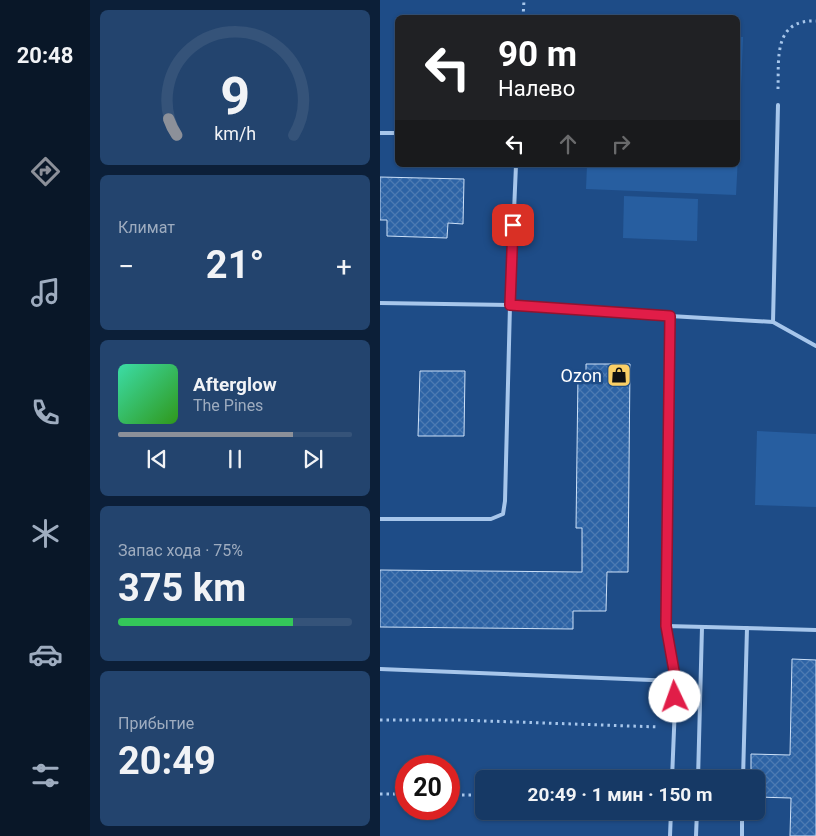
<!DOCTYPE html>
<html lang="ru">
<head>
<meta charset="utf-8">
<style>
	body { margin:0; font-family:Roboto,sans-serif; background:#23446e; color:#f1f3f6; height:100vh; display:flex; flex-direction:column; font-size:19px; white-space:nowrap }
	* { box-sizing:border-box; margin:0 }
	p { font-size:16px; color:#9eacbf }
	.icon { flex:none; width:28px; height:28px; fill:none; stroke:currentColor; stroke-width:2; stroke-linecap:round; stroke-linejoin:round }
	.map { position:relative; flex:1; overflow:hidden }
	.panel { display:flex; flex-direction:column; gap:10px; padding:10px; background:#0c1f38; width:290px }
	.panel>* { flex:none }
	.banner { position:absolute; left:15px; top:15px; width:345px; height:152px; border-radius:8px; box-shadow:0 1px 4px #0004,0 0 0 1px #355379; background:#202124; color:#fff; overflow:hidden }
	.speed { position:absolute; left:15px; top:755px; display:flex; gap:10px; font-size:25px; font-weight:700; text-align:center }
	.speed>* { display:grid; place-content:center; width:65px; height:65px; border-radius:50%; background:#163965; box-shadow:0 1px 4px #0004,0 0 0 1px #355379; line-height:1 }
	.speed .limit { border:8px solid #d22; background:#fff; color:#111 }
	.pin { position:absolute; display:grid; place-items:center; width:42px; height:42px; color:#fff; margin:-21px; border-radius:10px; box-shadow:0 2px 8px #0006 }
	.me { position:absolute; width:55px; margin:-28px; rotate:357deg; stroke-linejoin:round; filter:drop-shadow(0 0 4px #0008) }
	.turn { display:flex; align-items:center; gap:18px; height:105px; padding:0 20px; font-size:22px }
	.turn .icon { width:65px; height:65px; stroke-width:2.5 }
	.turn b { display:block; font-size:35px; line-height:42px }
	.lanes { display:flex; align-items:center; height:48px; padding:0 20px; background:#0003; justify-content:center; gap:25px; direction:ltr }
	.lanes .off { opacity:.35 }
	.big { font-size:38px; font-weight:700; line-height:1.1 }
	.panel .tile { flex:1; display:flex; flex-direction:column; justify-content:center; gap:8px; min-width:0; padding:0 18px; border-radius:8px; background:#23446e }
	.panel .dial { align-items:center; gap:0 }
	.dial svg { height:130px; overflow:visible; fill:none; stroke:#355379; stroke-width:7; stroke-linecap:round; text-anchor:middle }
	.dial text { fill:#f1f3f6; stroke:none }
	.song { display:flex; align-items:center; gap:15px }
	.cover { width:60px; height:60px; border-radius:8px; background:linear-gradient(135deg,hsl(160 70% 55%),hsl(110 70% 35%)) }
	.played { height:5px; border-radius:2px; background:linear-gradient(90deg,#8c9099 75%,#355379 75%) }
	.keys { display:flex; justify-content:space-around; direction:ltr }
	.heat { display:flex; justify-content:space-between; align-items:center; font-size:28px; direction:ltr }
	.charge { height:8px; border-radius:4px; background:linear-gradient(90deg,#34c759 75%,#355379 0) }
	.trip { position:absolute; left:95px; top:770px; width:290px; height:50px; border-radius:8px; background:#163965; box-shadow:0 1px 4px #0004,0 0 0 1px #355379; font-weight:700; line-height:50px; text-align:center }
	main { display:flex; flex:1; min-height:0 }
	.menu { display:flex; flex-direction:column; width:90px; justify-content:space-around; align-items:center; background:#091728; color:#9eacbf }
	.menu .icon { width:35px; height:35px }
	.menu .selected { color:#8c9099 }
	.menu b { font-size:22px; color:#f1f3f6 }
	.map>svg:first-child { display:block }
	.garden { fill:#275ea0 }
	.building { fill:url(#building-cross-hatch); stroke:#cce0f8 }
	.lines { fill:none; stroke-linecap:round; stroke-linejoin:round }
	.path { stroke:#a7c6eb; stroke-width:3; stroke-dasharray:2.5 4; stroke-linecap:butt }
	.service { stroke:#a7c6eb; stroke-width:4 }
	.route-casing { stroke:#92132f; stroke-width:12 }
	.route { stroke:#e11d48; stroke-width:9 }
	.labels { text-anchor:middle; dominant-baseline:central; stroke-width:5; stroke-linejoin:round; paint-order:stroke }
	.poi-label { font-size:18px; fill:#fff; stroke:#1e4c87; text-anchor:end }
</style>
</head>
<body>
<main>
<nav class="menu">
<b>20:48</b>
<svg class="icon selected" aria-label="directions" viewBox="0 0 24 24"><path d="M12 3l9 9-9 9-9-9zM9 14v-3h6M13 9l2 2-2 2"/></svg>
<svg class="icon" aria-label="music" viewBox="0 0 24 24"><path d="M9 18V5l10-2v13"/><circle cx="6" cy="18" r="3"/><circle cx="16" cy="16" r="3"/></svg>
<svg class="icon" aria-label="phone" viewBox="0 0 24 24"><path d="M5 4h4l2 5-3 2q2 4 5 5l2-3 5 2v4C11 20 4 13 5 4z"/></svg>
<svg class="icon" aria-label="climate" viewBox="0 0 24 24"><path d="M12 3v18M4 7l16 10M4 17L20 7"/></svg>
<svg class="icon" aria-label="car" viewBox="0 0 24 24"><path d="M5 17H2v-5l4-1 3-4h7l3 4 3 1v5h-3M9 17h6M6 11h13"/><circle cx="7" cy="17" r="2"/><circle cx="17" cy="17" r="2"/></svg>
<svg class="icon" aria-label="filters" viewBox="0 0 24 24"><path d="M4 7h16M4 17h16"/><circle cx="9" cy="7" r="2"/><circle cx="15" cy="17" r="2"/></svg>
</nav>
<section class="panel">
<div class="tile dial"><svg viewBox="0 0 100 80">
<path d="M14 69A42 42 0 1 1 86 69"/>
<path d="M14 69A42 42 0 0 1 9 59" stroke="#8c9099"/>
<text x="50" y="56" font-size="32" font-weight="700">9</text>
<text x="50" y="72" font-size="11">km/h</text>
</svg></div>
<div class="tile"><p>Климат</p>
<div class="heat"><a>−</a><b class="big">21°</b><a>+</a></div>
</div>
<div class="tile">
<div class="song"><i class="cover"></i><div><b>Afterglow</b><p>The Pines</p></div></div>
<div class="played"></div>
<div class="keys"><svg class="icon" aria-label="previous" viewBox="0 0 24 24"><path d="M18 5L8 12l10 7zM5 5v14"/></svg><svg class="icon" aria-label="pause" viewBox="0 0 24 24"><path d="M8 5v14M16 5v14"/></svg><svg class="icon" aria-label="next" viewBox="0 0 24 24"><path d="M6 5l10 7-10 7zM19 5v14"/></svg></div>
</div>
<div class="tile"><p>Запас хода · 75%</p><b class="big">375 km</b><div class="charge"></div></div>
<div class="tile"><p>Прибытие</p><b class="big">20:49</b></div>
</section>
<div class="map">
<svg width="436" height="836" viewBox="0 0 436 836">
	<defs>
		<pattern id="building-cross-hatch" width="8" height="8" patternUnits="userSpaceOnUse" patternTransform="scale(1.25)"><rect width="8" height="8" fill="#2d63a5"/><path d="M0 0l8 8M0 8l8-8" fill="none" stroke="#4c7ab2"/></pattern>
	</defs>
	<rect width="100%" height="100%" fill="#1e4c87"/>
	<!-- garden -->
	<g class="garden">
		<path d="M 358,37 L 363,37 L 360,115 L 358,115 Z"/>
		<path d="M 358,118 L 360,118 L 356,195 L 206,189 L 207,165 L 358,165 Z"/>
		<path d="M 244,196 L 318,199 L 317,241 L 243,238 Z"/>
		<path d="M 377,431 L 436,434 L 436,507 L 375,505 Z"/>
	</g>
	<!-- building -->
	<g class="building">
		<path d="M 0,177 L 84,179 L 83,224 L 68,223 L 67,238 L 7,236 L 7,220 L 0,220 Z"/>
		<path d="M 206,364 L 250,364 L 248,572 L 227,572 L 226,611 L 193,611 L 193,629 L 0,627 L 0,570 L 202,572 L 202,528 L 196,528 L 198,374 L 206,374 Z"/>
		<path d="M 40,371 L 85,371 L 84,436 L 38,436 Z"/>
		<path d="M 412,659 L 436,660 L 436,836 L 410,836 L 411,798 L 376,797 L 376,779 L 371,779 L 371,754 L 410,755 Z"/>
	</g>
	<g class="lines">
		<!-- path -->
		<g class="path">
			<path d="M 143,18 L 144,0"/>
			<path d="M 398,89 C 399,59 393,19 436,21"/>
			<path d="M 0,720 L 78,720 L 279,727"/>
			<path d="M 0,794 L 26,794"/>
			<path d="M 69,795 L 104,795"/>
		</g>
		<!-- service -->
		<g class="service">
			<path d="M 0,133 L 18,133"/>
			<path d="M 0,303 L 130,305 L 290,316 L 286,626"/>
			<path d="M 290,316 L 393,322 L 436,346"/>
			<path d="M 393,322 L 398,105"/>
			<path d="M 0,519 L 111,519 L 123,514 L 125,501 L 130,305 L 136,165"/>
			<path d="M 0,669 L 296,681"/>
			<path d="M 292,779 L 296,681 L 286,626 L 436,630"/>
			<path d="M 318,779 L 322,627"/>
			<path d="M 363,779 L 367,628"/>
			<path d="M 290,836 L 291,811"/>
			<path d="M 316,836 L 317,811"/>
			<path d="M 362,836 L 362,811"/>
		</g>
	</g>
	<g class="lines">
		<!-- route casing -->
		<g class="route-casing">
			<path id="route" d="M 133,225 L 130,305 L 290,316 L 286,626 L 296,682 L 295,697"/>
		</g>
		<!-- route -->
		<use href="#route" class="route"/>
	</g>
	<!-- icons -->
	<defs>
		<g id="shop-square" transform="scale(1.25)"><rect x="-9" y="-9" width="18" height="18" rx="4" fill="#facf66" stroke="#1e4c87"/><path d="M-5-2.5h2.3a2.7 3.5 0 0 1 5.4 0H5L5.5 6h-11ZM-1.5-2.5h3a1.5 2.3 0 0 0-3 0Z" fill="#111"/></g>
	</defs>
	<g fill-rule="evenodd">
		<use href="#shop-square" x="239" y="375"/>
	</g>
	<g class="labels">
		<!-- poi labels -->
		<g class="poi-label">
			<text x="222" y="375">Ozon</text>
		</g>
	</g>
</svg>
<div class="speed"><div class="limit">20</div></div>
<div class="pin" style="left:133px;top:225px;background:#d93025"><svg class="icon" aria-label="arrive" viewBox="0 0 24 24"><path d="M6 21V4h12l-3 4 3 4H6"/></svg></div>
<svg class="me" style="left:295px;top:697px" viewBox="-20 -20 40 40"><circle r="19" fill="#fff"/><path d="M0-13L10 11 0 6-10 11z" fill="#e11d48"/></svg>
<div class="trip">20:49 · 1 мин · 150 m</div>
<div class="banner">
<div class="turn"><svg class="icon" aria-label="left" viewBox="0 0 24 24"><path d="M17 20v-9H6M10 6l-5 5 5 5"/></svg><div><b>90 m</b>Налево</div></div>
<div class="lanes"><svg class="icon" aria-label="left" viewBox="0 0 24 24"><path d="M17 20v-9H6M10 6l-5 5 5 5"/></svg><svg class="icon off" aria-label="ahead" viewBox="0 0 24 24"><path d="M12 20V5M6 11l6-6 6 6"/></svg><svg class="icon off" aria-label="right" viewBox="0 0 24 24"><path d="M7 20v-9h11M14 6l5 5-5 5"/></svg></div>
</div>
</div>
</main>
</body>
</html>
